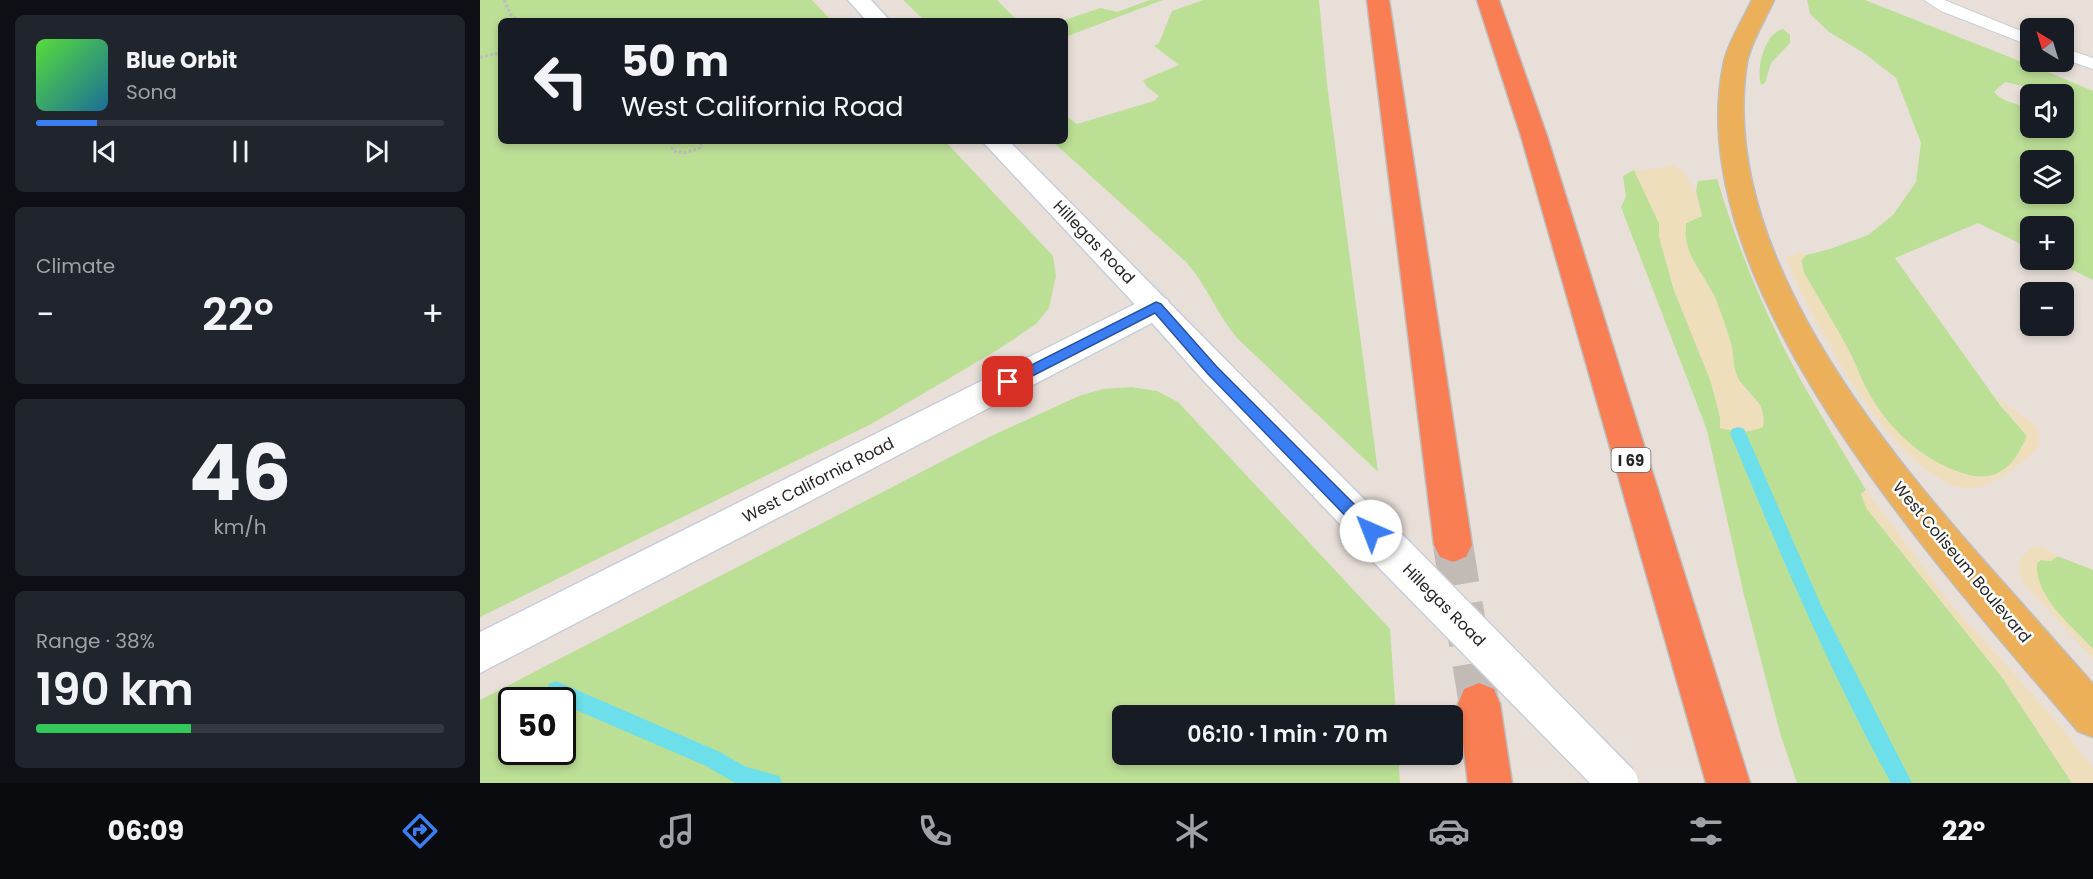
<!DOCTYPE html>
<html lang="en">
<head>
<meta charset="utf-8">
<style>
	body { margin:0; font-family:Poppins,sans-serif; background:#20242c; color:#f1f3f6; height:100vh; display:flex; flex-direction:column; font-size:22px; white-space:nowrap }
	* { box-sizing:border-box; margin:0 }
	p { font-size:20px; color:#9ea1a6 }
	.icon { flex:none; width:33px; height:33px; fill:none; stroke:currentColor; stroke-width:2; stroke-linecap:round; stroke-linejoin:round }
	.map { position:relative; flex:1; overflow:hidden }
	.sheet { display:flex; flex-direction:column; gap:15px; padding:15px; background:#0d0f14; width:480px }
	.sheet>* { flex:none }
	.banner { position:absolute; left:18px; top:18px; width:570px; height:126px; border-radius:9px; box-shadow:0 3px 9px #0003; background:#171b24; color:#f1f3f6; overflow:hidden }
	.needle { width:39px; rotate:322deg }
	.fabs { position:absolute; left:1540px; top:18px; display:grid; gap:12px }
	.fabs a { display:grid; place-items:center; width:54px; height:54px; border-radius:9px; background:#171b24; box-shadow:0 3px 9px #0003; font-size:30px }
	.speed { position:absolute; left:18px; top:687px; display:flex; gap:12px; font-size:30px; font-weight:700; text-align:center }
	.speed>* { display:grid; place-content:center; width:78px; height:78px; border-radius:50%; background:#171b24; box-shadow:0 3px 9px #0003; line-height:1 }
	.speed .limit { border:3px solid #111; border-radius:9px; background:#fff; color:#111 }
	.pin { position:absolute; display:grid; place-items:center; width:51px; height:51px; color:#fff; margin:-26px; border-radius:12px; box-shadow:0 3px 9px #0006 }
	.me { position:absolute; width:66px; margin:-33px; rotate:316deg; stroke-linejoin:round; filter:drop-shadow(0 0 4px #0008) }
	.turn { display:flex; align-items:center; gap:21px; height:126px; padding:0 24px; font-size:27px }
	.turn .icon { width:78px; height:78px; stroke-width:2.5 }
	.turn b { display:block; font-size:42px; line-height:51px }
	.big { font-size:45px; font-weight:600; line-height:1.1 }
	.sheet .card { flex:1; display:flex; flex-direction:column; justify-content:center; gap:9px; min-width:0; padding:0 21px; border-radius:9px; background:#20242c }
	.sheet .dial { align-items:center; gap:0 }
	.dial b { font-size:78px; line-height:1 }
	.song { display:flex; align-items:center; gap:18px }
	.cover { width:72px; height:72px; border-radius:9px; background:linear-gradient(135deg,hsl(110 70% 55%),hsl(200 70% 35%)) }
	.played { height:6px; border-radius:3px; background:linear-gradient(90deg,#3b7ef4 15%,#363941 15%) }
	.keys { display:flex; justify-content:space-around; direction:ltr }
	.heat { display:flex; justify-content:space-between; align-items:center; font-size:33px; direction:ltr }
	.charge { height:9px; border-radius:4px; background:linear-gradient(90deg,#34c759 38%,#363941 0) }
	.trip { position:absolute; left:632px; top:705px; width:351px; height:60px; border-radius:9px; background:#171b24; box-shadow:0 3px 9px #0003; font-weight:600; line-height:60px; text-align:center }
	.menu { display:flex; height:96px; justify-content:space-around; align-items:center; background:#090b0e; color:#9ea1a6 }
	.menu .icon { width:42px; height:42px }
	.menu .active { color:#3b7ef4 }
	.menu b { font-size:27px; color:#f1f3f6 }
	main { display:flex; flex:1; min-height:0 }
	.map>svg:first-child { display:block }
	.green { fill:#bcdf96; fill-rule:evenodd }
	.sand { fill:#efdebb }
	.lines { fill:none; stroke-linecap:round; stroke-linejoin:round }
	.stream { fill:#6ddfea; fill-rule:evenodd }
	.highway-tunnel { stroke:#c2bab5; stroke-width:40; stroke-dasharray:40 20; stroke-linecap:butt }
	.lane-casing { stroke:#c7ced9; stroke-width:2 }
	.street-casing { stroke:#c7ced9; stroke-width:3 }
	.secondary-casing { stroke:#c7ced9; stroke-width:3 }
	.primary-casing { stroke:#bebebe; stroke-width:3 }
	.highway-casing { stroke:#bebebe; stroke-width:3 }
	.path { stroke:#bebebe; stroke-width:3; stroke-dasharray:3 2; stroke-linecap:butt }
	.lane { fill:#fff; fill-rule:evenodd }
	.street { fill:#fff; fill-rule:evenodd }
	.secondary { fill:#fff; fill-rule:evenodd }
	.primary { fill:#ecb05b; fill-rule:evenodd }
	.highway { fill:#f97e54; fill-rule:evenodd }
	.secondary-bridge-casing { stroke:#c7ced9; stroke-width:43; stroke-linecap:butt }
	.secondary-bridge { stroke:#fff; stroke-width:40 }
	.route { fill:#3b7ef4; stroke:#26529f; stroke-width:1.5 }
	.labels { text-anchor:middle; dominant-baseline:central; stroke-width:5; stroke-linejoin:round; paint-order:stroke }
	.shield { fill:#fff; stroke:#686868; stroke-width:1.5 }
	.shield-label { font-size:15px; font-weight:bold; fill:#272727 }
	.street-label { font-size:16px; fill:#272727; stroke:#fff }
</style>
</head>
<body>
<main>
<section class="sheet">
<div class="card">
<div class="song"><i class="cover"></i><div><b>Blue Orbit</b><p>Sona</p></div></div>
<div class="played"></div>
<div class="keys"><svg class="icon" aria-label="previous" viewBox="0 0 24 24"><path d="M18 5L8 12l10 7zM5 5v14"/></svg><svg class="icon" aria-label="pause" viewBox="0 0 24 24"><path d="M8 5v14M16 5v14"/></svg><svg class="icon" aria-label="next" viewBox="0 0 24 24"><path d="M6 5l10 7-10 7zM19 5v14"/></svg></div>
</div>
<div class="card"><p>Climate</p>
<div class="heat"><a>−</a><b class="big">22°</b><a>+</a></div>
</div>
<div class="card dial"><b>46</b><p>km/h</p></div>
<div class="card"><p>Range · 38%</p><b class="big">190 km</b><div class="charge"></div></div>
</section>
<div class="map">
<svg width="1613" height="783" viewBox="0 0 1613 783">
	<rect width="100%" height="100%" fill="#e9dfd9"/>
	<!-- green -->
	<g class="green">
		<path d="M 0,0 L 332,0 L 352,21 L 21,21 L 21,141 L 465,141 L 573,256 L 576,276 L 569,308 L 556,324 L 519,349 L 393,423 L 0,617 Z"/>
		<path d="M 423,0 L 517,0 L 536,19 L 445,21 Z"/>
		<path d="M 670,0 L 683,0 L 585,37 L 585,21 L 582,21 L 620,8 L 637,12 Z"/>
		<path d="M 723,0 L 839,0 L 847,84 L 898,472 L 758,339 C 737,315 727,285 706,262 L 572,141 L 585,141 L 585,115 L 597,124 L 674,101 L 679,96 L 667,87 L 663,80 L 699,65 L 674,46 L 679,43 L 692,11 Z"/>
		<path d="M 1327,0 L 1385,0 L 1547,64 L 1546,67 L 1555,71 L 1558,68 L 1613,91 L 1613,280 L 1572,260 L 1584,260 L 1584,226 L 1551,226 L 1551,249 L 1498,223 L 1415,258 L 1520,405 L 1547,436 C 1535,464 1519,484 1485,474 C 1440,461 1403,424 1383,382 C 1378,372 1375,362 1370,353 C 1356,326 1339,299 1324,273 L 1321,261 L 1326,255 L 1350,249 L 1388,235 L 1413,215 L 1436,182 L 1441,143 L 1416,78 L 1384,53 L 1349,32 L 1330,14 ZM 1525,82 L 1543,86 L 1553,92 L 1550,94 L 1548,100 L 1540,105 C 1529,102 1521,100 1514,92 ZM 1551,94 L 1584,94 L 1584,128 L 1551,128 ZM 1551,160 L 1584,160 L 1584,194 L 1551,194 Z"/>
		<path d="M 1303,29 L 1310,35 L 1310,43 L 1291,63 L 1285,83 L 1281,85 C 1276,70 1284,33 1303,29 Z"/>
		<path d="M 1154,170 L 1179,223 L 1179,236 L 1194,290 L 1231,382 L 1240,417 L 1240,427 L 1281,406 L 1258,379 L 1254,368 L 1252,349 L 1235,297 L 1210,256 L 1205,235 L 1206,223 L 1222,216 L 1216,191 L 1218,181 L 1237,179 C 1259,252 1289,325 1327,391 C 1346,424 1366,457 1386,490 L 1381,494 L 1387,509 L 1522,677 L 1592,783 L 1317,783 L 1300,733 L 1264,595 L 1227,430 L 1141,207 L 1146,197 L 1143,176 Z"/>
		<path d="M 651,387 L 677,391 L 698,402 L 910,629 L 916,715 L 642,716 L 642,754 L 918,755 L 920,783 L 0,783 L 0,700 L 509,437 L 599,396 L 623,389 ZM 32,700 L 82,700 L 82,752 L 32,752 Z"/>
		<path d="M 1577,556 L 1613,570 L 1613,649 C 1593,628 1553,595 1557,563 L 1561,560 L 1571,561 Z"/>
	</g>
	<!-- sand -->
	<g class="sand">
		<path d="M 1194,165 C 1212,177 1217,195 1222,216 L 1206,223 C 1202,257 1224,271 1236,300 C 1242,315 1248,332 1252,348 C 1254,358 1253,367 1257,376 C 1266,397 1288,400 1283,427 C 1266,434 1256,432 1240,428 L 1240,417 L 1231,382 L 1194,290 L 1179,236 L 1179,223 L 1154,170 L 1168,170 Z"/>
		<path d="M 1318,252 L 1326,255 L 1321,261 L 1324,273 C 1339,299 1356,326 1370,353 C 1375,362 1378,372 1383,382 C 1403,424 1440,461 1485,474 C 1519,484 1535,465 1547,436 L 1515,396 L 1554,424 L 1559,432 L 1558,448 C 1540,465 1506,494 1479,487 C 1408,466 1334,323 1306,258 Z"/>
		<path d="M 1386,490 L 1470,603 L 1575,720 L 1613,768 L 1613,783 L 1592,783 L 1522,677 L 1387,509 L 1381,494 Z"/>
		<path d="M 1553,547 L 1563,547 L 1577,556 L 1571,561 L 1561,560 L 1557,563 C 1553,594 1593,628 1613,649 L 1613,659 L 1543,582 C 1535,563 1538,560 1553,547 Z"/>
	</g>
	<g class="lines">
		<!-- stream -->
		<g class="stream">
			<path d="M 1258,427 L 1264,429 L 1266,433 L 1341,605 L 1432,783 L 1411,783 C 1349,670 1299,552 1250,433 L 1252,429 Z"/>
			<path d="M 76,681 L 240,752 L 264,766 L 299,776 L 302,783 L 255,783 L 226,766 L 82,704 L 82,700 L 69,698 L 66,691 L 69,684 Z"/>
		</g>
		<!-- highway-tunnel -->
		<path class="highway-tunnel" d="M 973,545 L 999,704"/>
		<!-- lane casing -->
		<g class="lane-casing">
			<g id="lane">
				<path d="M 1444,0 L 1464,0 L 1551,35 L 1551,46 L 1461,11 Z"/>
				<path d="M 1584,48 L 1613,58 L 1613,69 L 1584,59 Z"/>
			</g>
		</g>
		<!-- street casing -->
		<g class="street-casing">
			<path id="street" d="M 676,296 L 687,299 L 691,307 L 687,315 L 0,673 L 0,632 L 665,299 Z"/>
		</g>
		<!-- secondary casing -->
		<g class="secondary-casing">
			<g id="secondary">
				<path d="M 368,0 L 391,0 L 410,21 L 387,21 Z"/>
				<path d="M 502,141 L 529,141 C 655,267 778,394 904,519 L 910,531 L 904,543 L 891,547 L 878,543 L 722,379 L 665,315 Z"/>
			</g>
		</g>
		<!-- primary casing -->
		<g class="primary-casing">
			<path id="primary" d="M 1272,0 L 1294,0 C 1286,18 1270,44 1267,62 C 1237,250 1403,448 1520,579 C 1551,614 1582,649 1613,684 L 1613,737 L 1598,731 L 1586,717 C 1455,563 1197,279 1244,62 C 1248,43 1264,18 1272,0 Z"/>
		</g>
		<!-- highway casing -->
		<g class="highway-casing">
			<g id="highway">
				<path d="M 887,0 L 909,0 L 992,545 L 986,557 L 973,562 L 960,557 L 954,545 Z"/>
				<path d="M 997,0 L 1019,0 L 1067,136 L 1270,783 L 1226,783 L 1041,136 Z"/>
				<path d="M 999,683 L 1014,689 L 1020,704 L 1032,783 L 988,783 L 978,704 L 984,689 Z"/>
			</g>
		</g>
		<!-- path -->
		<g class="path">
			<path d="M 24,0 L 30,14 L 38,21"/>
			<path d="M 0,57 L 21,53"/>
			<path d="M 192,147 L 193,151 L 204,153 L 220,148 L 222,141"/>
		</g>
		<!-- lane -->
		<use href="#lane" class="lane"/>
		<!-- street -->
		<use href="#street" class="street"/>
		<!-- secondary -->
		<use href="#secondary" class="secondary"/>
		<!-- primary -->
		<use href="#primary" class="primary"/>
		<!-- highway -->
		<use href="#highway" class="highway"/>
		<!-- secondary-bridge casing -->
		<g class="secondary-bridge-casing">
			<path id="secondary-bridge" d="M 891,531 L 1138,783"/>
		</g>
		<!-- secondary-bridge -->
		<use href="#secondary-bridge" class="secondary-bridge"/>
	</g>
	<!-- route -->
	<path class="route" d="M 676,302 L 681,304 L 737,367 L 896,526 L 899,531 L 896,536 L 891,538 L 885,536 L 728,374 L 675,313 L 533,386 L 528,388 L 522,382 L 524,379 Z"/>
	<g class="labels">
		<!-- shield labels -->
		<rect class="shield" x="1131.5" y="448" width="39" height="24" rx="4.5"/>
		<g class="shield-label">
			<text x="1151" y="460">I 69</text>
		</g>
		<!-- street labels -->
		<g class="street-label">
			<text transform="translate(614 242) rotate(46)">Hillegas Road</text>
			<text transform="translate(338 480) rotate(-27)">West California Road</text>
			<text transform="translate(1482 562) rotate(50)">West Coliseum Boulevard</text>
			<text transform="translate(964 605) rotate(45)">Hillegas Road</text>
		</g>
	</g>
</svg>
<div class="fabs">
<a><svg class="needle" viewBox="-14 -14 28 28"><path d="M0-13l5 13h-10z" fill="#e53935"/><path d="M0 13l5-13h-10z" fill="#9ea1a6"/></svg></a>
<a><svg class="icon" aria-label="sound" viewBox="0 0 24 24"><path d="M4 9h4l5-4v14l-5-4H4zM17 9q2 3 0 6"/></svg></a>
<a><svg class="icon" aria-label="layers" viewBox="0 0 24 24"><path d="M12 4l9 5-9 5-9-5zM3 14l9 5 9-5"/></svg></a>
<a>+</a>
<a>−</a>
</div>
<div class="speed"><div class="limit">50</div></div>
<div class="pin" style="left:528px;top:382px;background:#d93025"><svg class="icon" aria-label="arrive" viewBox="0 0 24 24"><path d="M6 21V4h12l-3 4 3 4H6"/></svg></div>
<svg class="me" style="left:891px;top:531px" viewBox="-20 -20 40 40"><circle r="19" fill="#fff"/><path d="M0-13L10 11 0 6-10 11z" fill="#3b7ef4"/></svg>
<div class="trip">06:10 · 1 min · 70 m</div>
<div class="banner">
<div class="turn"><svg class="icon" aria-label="left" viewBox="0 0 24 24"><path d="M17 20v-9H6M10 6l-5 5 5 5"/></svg><div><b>50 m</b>West California Road</div></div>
</div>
</div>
</main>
<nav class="menu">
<b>06:09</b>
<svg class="icon active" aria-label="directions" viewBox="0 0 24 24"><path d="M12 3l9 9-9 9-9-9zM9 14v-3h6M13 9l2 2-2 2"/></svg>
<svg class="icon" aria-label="music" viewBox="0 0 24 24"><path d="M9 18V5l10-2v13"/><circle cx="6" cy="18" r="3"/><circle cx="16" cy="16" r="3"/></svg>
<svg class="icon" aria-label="phone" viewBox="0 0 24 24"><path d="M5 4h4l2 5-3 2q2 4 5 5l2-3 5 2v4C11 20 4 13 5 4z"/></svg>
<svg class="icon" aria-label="climate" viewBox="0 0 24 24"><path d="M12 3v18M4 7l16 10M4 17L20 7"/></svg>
<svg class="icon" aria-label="car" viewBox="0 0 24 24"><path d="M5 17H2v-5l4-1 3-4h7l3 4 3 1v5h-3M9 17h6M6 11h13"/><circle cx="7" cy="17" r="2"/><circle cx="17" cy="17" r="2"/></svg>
<svg class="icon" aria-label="filters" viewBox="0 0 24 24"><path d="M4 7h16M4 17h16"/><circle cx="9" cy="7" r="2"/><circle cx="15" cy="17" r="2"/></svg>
<b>22°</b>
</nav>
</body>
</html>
